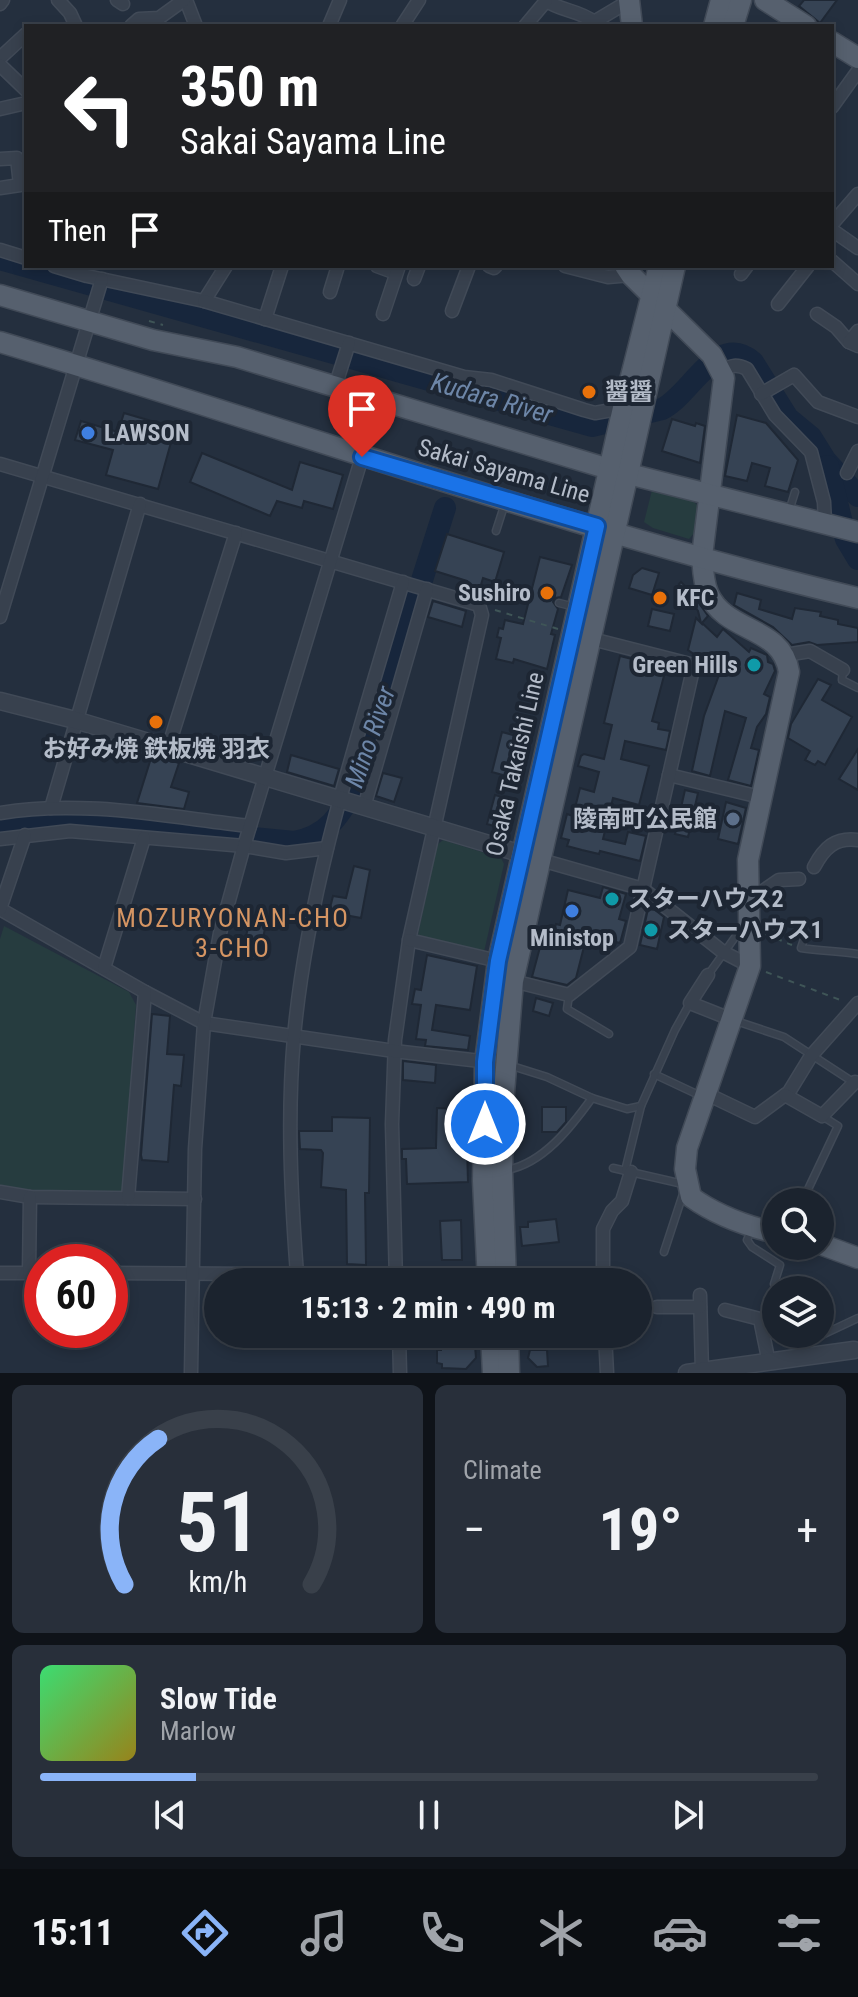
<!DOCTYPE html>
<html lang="en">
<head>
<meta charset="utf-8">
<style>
	body { margin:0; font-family:"Roboto Condensed","Noto Sans JP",sans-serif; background:#282f3a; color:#f1f3f6; height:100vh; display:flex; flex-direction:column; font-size:30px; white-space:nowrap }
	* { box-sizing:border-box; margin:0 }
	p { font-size:26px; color:#a0a4aa }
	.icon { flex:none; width:44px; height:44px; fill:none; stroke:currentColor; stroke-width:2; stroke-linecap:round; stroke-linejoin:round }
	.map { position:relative; height:1373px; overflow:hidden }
	.side { display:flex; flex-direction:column; gap:12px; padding:12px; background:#0f1319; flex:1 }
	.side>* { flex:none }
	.top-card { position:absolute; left:24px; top:24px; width:810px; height:244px; border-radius:0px; box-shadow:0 4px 12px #0003,0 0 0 2px #39404a; background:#202124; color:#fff; overflow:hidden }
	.controls { position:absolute; left:762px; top:1188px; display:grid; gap:16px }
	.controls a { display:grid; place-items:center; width:72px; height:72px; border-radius:50%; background:#1b232e; box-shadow:0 4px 12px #0003,0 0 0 2px #39404a; font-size:40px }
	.speed { position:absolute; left:24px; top:1244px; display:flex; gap:16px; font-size:40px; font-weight:700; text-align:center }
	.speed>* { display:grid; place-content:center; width:104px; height:104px; border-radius:50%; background:#1b232e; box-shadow:0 4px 12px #0003,0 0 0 2px #39404a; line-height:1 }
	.speed .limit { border:12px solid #d22; background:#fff; color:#111 }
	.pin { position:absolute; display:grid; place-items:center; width:68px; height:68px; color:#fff; margin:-82px -34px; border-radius:50% 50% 50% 0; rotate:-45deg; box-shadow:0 0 8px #0007 }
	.pin .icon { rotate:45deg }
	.me { position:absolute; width:88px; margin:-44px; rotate:0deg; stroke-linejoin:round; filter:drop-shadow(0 0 6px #0008) }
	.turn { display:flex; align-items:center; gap:28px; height:168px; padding:0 24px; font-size:36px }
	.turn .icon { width:104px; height:104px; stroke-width:2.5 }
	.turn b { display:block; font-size:56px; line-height:68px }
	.then { display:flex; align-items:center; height:76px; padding:0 24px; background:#0003; gap:16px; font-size:30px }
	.big { font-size:60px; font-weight:700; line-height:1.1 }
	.side .widget { flex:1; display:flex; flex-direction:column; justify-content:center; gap:12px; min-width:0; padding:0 28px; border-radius:12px; background:#282f3a }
	.side .dial { align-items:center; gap:0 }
	.dial svg { height:208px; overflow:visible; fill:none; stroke:#39404a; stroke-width:7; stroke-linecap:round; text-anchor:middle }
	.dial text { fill:#f1f3f6; stroke:none }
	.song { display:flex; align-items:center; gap:24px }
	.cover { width:96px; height:96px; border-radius:12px; background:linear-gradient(135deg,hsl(140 70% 55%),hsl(50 70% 35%)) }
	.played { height:8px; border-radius:4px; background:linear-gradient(90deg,#8ab4f8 20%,#39404a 20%) }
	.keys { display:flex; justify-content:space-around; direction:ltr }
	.heat { display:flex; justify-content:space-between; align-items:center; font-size:44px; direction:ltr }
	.side .tiles { flex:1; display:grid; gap:12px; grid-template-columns:1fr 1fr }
	.widget:last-child { grid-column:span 2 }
	.trip { position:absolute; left:204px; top:1268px; width:448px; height:80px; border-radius:40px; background:#1b232e; box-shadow:0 4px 12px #0003,0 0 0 2px #39404a; font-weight:700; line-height:80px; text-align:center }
	.tabs { display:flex; height:128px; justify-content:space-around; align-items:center; background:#0b0e12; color:#a0a4aa }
	.tabs .icon { width:56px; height:56px }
	.tabs .on { color:#8ab4f8 }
	.tabs b { font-size:36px; color:#f1f3f6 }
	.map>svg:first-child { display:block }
	.green { fill:#263c3f }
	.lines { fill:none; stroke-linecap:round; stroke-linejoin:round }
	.river { stroke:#17263c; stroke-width:22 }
	.building { fill:#364354; stroke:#1f2835; stroke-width:2 }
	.service-casing { stroke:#414a57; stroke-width:9 }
	.minor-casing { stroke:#414a57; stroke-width:15 }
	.tertiary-casing { stroke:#414a57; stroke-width:19 }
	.primary-casing { stroke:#414a57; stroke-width:23 }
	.path { stroke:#3f5557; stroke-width:2; stroke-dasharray:6 6; stroke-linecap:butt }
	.service { stroke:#38414e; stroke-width:6 }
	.minor { stroke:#38414e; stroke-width:12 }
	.tertiary { stroke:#38414e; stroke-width:16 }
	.primary { stroke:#56606e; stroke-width:20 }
	.route-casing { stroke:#114b97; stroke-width:20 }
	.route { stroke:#1a73e8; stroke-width:14 }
	.food-dot { fill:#e8710a; stroke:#1d2633; stroke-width:3 }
	.shop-dot { fill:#3f7fe0; stroke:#1d2633; stroke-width:3 }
	.culture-dot { fill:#0f9aa8; stroke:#1d2633; stroke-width:3 }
	.service-dot { fill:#5c6f8a; stroke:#1d2633; stroke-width:3 }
	.labels { text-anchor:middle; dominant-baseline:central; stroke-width:8; stroke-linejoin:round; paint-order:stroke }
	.poi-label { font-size:24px; font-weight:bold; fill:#b4bcc9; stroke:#1d2633; text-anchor:start }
	.street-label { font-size:24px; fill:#b4bcc9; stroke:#1d2633 }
	.water-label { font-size:26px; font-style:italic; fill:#6d86a8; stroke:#1d2633 }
	.neighbourhood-label { font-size:26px; letter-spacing:2px; fill:#d59563; stroke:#1d2633 }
</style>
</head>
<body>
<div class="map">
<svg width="858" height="1373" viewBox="0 0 858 1373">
	<rect width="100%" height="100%" fill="#242f3e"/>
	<!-- green -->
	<g class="green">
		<path d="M 652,490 L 691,499 L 699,507 L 696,531 L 689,539 L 653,528 L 644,522 Z"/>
		<path d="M 443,840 L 501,858 L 504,864 L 484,952 L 421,938 L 418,934 L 437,845 Z"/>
		<path d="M 4,926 L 129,992 L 136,1005 L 123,1192 L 43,1193 L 0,1185 L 0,939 Z"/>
	</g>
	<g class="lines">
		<!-- river -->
		<g class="river">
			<path d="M 0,259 L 592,426 L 662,409 C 691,395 717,331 753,362 L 788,418 L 811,437 L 826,461 L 858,496"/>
			<path d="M 828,466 L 846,539 L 858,559"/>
			<path d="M 0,827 L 48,821 L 110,824 L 294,842 C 328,836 339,816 356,787 L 445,508"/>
		</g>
	</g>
	<!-- building -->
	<g class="building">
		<path d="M 804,0 L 837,0 L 820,23 L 799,6 Z"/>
		<path d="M 124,413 L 175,428 L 158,489 L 106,475 L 113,450 L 75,440 L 81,421 L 118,432 Z"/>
		<path d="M 737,415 L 766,423 L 798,460 L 788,492 L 765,486 L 770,468 L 752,463 L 747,481 L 725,476 Z"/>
		<path d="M 672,419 L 695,426 L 696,423 L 705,426 L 700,463 L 662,451 Z"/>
		<path d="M 202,453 L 292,490 L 300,462 L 343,475 L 333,509 L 304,501 L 302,508 L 277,501 L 270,516 L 190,482 Z"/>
		<path d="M 447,534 L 504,552 L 495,582 L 483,578 L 478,595 L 464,591 L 467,581 L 435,571 Z"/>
		<path d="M 540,557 L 572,565 L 561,597 L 555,598 L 553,602 L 558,609 L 551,634 L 555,635 L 547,669 L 514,659 L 513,663 L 496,659 L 501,638 L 497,637 L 499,628 L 503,629 L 505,620 L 523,624 Z"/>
		<path d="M 642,568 L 659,573 L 652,595 L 629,588 L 633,575 Z"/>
		<path d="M 681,582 L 689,590 L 693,588 L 697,600 L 708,616 L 702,623 L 717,637 L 723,629 L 749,652 L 751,648 L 767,655 L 768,662 L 773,664 L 775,671 L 764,694 L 770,697 L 766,714 L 757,727 L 751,748 L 759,750 L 751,786 L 728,780 L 746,718 L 725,711 L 710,776 L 692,771 L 704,716 L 723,664 L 698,657 L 688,650 L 696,618 L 701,623 L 698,611 L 679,584 Z"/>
		<path d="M 737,593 L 761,600 L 759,609 L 792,619 L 795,608 L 821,612 L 820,616 L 838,620 L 838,624 L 858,628 L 858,642 L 817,645 L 809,642 L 792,645 L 773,627 L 734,605 Z"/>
		<path d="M 433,601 L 466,611 L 462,627 L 428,617 Z"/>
		<path d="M 652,609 L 674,614 L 670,631 L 648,626 Z"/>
		<path d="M 620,656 L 644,662 L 643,666 L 665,672 L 652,721 L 659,723 L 658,729 L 670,731 L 666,750 L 625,741 L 621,759 L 649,766 L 639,805 L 613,798 L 603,839 L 625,844 L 628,832 L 646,836 L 640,861 L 600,851 L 599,854 L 582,850 L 567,846 L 569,840 L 561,838 L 567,814 L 573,816 L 580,788 L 594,792 L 599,772 L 578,766 L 581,756 L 584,754 L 604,759 L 612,725 L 604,723 Z"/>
		<path d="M 818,679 L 831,685 L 822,700 L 852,717 L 825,765 L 818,761 L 815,765 L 805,760 L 810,751 L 788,738 L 791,724 Z"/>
		<path d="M 502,732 L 528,739 L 521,780 L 492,772 Z"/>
		<path d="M 858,749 L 858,790 L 839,779 Z"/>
		<path d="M 152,755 L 179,763 L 171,787 L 189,792 L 184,809 L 137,803 Z"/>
		<path d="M 291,755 L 339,769 L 334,786 L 287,772 Z"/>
		<path d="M 383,773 L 402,778 L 394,802 L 376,796 Z"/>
		<path d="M 685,790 L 698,793 L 688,837 L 675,834 Z"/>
		<path d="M 495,795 L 516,801 L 508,830 L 487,824 Z"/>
		<path d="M 726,802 L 746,808 L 738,844 L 718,839 Z"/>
		<path d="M 354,866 L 370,870 L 361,918 L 329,912 L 333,896 L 346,898 Z"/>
		<path d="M 603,887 L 626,894 L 619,919 L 626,921 L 620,943 L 587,935 L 576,978 L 567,985 L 532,977 L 543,936 L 552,939 L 556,924 L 560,925 L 568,890 L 600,898 Z"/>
		<path d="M 648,909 L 655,910 L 664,917 L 657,949 L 640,945 Z"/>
		<path d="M 251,916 L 267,920 L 258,960 L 241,956 Z"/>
		<path d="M 427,955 L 477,966 L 470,1010 L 436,1005 L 432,1030 L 470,1036 L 468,1050 L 425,1046 L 426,1040 L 416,1039 L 421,1005 L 412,1004 L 415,989 L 421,990 Z"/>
		<path d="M 536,998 L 553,1003 L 549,1016 L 533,1011 Z"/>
		<path d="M 152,1014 L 170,1016 L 167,1054 L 184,1055 L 181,1086 L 174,1085 L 168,1162 L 142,1160 L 141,1155 Z"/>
		<path d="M 403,1061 L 436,1065 L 435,1083 L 403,1080 Z"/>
		<path d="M 542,1107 L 566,1107 L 566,1122 L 557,1132 L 542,1132 Z"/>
		<path d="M 437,1108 L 457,1109 L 456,1148 L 467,1147 L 468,1182 L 407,1184 L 406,1159 L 402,1159 L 402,1149 L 436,1148 Z"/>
		<path d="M 332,1117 L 370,1118 L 369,1193 L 365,1193 L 366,1265 L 347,1264 L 346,1190 L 321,1187 L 323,1153 L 321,1150 L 300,1149 L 299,1131 L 332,1131 Z"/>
		<path d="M 556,1219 L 559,1242 L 522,1246 L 520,1227 L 528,1227 L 528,1222 Z"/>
		<path d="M 461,1220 L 462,1260 L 442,1260 L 440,1221 Z"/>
		<path d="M 442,1334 L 474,1334 L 476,1358 L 466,1369 L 442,1368 L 442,1364 L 437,1363 L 437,1350 L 441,1350 Z"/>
		<path d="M 530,1350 L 547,1350 L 548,1366 L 537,1367 L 528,1358 Z"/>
	</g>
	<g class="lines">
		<!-- service casing -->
		<g class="service-casing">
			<g id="service">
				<path d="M 789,511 L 795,492"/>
				<path d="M 496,531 L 505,503"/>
				<path d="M 559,603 L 575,607"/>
				<path d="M 843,670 L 842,680 L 858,688"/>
				<path d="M 805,936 L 801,948 C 820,951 839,951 858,954"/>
				<path d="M 708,975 L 743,926"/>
				<path d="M 569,995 L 567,1009 L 609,1034"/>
				<path d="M 736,1021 L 784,1037 L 853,1082"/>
				<path d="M 512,1066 L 547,1077 L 592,1098"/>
				<path d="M 654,1074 L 703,1097"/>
				<path d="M 613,1168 L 683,1184"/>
				<path d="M 506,1170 C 543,1164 571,1127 592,1098 L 627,1109 L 641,1106 L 675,1030 L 690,1003"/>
				<path d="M 625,1171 L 641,1106"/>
				<path d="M 802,1202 L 838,1126 L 822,1116"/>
				<path d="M 751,1231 L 747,1240 L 752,1247 L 780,1265 L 774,1284"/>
				<path d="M 664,1252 L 684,1191"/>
				<path d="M 808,1354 L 807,1342 L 858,1318"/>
			</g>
		</g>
		<!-- minor casing -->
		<g class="minor-casing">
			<g id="minor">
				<path d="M 58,0 L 70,13 L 76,26"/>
				<path d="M 117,0 L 123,4"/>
				<path d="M 186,0 L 196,26"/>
				<path d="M 545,0 C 560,11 579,10 594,22 L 629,1"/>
				<path d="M 0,4 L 3,0"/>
				<path d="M 131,26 L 139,19 L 159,18 L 184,0"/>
				<path d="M 329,26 L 340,0"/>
				<path d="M 402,26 L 419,0"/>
				<path d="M 525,26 L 546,1"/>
				<path d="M 0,58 L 26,34"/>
				<path d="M 0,65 L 26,90"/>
				<path d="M 832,107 L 858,71"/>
				<path d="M 0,109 L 26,103"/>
				<path d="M 0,159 L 17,158 L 20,185 L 0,188"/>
				<path d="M 832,224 L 858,194"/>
				<path d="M 832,230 L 858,248"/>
				<path d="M 0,250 L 26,258"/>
				<path d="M 832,261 L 858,284"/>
				<path d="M 54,266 L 87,276 L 204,301 L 226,266"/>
				<path d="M 377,266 L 396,273"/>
				<path d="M 489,266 L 494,268 L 496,266"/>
				<path d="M 565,266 L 608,277 L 631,275"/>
				<path d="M 741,274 L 747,266"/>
				<path d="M 414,279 L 419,266"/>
				<path d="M 330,292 L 338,266"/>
				<path d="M 204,301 L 464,377 L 491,380 L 584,410 L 595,413 L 623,408"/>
				<path d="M 778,304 L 808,266"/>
				<path d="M 452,311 L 469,266"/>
				<path d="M 383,314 L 399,266"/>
				<path d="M 817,314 L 836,327 L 849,342"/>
				<path d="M 265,319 L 282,266"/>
				<path d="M 858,331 L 849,342 L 858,346"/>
				<path d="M 722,371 C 731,365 737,364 747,369 L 775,415 L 811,452 L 824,502 L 825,523"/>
				<path d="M 335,387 L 349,343"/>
				<path d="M 761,394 L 794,375 L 818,402 L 858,417"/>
				<path d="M 0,464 L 479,605 L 482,615 L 409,940 L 395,1040 L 392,1124 L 396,1282"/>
				<path d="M 847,473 L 858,451"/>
				<path d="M 0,617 L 102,279"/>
				<path d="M 785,655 L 810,651 L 843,670"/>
				<path d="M 168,748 L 236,533"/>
				<path d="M 669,775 L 760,797"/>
				<path d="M 364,807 L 427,589"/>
				<path d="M 51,808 L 140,504"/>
				<path d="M 0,813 C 82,799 168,817 250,826"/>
				<path d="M 0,839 L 70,831 L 244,846 L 286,853 L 327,848"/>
				<path d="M 541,860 L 643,889 L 723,952 L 750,966"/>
				<path d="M 814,867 C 824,848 835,837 858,840"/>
				<path d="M 747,902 L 779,880 L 799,879"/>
				<path d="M 0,909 L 145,992 L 204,1023 L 394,1051 L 489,1062"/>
				<path d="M 0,909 L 25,835"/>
				<path d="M 409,940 L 498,961"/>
				<path d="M 104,968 L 144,838"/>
				<path d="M 708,975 L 690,1003 L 733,1020"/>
				<path d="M 513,981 L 569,995 L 630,947 L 694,665 L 592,639"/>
				<path d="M 707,1094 L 755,1117 L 789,1092 L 811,1056 L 858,1003"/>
				<path d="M 785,1095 L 822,1116 L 855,1082"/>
				<path d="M 0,1192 L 30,1197 L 195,1199"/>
				<path d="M 128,1198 L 145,992"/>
				<path d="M 0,1273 L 42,1273"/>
				<path d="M 29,1273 L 30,1197"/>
				<path d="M 110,1273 L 396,1275"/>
				<path d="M 297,1274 C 291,1195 287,1116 294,1037 C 308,882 360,731 403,582"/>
				<path d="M 603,1282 L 603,1229 L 612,1211 L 622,1201 L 631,1172"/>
				<path d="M 700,1295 L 702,1372"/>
				<path d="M 657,1307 L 700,1307"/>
				<path d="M 725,1310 L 760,1319 L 769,1363"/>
				<path d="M 399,1334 L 400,1373"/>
				<path d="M 605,1334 L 607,1373"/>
				<path d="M 191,1373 L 195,1149 L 204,1023 L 220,933 L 244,846 L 362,457"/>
			</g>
		</g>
		<!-- tertiary casing -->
		<g class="tertiary-casing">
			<g id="tertiary">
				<path d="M 0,701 L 75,720 L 532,857"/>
				<path d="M 687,1373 L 854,1350"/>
			</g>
		</g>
		<!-- primary casing -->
		<g class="primary-casing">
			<g id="primary">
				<path d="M 629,0 L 632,26"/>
				<path d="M 765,0 L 806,26"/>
				<path d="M 714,26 L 721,0"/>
				<path d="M 733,26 L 741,0"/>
				<path d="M 832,42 L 858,58"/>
				<path d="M 625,266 L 631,275 L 712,355 L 724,378 L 702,556 C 703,568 703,581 708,593 C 726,634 782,625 789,672 L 748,860 L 750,966 L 687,1148 L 685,1169 L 691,1197 C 716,1215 746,1226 776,1233"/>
				<path d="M 0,295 L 153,340 L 237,357 L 609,469 L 858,532"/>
				<path d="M 0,342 C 286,427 567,529 858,598"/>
				<path d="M 820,1244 L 858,1258"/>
				<path d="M 488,1282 L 483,1181 L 485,1062 L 498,961 L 623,408 L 659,266"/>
				<path d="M 506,1282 L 502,1171 L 503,1105 L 513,981 L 675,266"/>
				<path d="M 491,1334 L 493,1373"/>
				<path d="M 508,1334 L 509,1373"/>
			</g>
		</g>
		<!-- path -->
		<g class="path">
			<path d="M 149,321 L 163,325"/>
			<path d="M 495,610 L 558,629"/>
			<path d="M 765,934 L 792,945"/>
			<path d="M 766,972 L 843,1001"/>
		</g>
		<!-- service -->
		<use href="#service" class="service"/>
		<!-- minor -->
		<use href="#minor" class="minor"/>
		<!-- tertiary -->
		<use href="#tertiary" class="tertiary"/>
		<!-- primary -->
		<use href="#primary" class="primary"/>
	</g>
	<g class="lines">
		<!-- route casing -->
		<g class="route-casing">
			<path id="route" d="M 362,457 L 597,526 L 498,961 L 485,1062 L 485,1124"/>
		</g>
		<!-- route -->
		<use href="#route" class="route"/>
	</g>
	<!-- markers -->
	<g class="food-dot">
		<circle cx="589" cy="392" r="8"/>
		<circle cx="547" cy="593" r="8"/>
		<circle cx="660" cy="598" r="8"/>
		<circle cx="156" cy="722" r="8"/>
	</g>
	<g class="shop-dot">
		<circle cx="88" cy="433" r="8"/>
		<circle cx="572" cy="911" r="8"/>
	</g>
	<g class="culture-dot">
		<circle cx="754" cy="665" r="8"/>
		<circle cx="612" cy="899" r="8"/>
		<circle cx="651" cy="930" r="8"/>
	</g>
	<circle class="service-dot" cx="733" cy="819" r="8"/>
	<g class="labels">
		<!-- poi labels -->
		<g class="poi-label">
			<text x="605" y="392">醤醤</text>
			<text x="104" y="433">LAWSON</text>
			<text x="531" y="593" text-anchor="end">Sushiro</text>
			<text x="676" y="598">KFC</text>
			<text x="738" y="665" text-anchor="end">Green Hills</text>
			<text x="156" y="749" text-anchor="middle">お好み焼 鉄板焼 羽衣</text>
			<text x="717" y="819" text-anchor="end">陵南町公民館</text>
			<text x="628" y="899">スターハウス2</text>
			<text x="667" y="930">スターハウス1</text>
			<text x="572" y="938" text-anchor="middle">Ministop</text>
		</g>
		<!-- street labels -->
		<g class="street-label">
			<text transform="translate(504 471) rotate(16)">Sakai Sayama Line</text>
			<text transform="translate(515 764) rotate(-77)">Osaka Takaishi Line</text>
		</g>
		<!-- water labels -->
		<g class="water-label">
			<text transform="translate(492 398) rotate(16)">Kudara River</text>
			<text transform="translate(370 737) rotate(-71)">Mino River</text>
		</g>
		<!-- neighbourhood labels -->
		<g class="neighbourhood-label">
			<text x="233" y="918">MOZURYONAN-CHO<tspan x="233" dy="30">3-CHO</tspan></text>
		</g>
	</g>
</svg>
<div class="controls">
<a><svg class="icon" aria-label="search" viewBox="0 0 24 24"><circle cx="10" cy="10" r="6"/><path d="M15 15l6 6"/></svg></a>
<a><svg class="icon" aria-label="layers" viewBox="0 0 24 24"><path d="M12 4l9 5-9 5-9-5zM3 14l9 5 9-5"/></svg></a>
</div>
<div class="speed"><div class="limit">60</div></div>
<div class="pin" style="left:362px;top:457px;background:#d93025"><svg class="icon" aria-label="arrive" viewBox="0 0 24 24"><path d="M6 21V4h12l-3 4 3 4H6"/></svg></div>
<svg class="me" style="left:485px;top:1124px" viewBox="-20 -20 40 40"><circle r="17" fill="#1a73e8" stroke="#fff" stroke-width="3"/><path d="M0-11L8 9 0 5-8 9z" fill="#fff"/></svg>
<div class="trip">15:13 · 2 min · 490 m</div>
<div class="top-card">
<div class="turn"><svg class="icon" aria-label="left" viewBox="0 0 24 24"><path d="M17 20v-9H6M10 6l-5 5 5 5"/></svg><div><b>350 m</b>Sakai Sayama Line</div></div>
<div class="then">Then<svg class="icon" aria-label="arrive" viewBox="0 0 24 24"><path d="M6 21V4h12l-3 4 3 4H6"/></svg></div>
</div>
</div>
<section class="side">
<div class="tiles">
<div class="widget dial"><svg viewBox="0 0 100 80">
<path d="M14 69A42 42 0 1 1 86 69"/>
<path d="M14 69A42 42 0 0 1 27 13" stroke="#8ab4f8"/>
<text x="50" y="56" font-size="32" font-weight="700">51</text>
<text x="50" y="72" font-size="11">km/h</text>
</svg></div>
<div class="widget"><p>Climate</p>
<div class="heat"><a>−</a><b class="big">19°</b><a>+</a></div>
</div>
<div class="widget">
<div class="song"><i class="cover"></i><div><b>Slow Tide</b><p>Marlow</p></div></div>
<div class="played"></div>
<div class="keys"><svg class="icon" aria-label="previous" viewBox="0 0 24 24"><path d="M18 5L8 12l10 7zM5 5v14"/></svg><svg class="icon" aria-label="pause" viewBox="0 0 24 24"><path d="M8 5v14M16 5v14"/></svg><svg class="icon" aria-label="next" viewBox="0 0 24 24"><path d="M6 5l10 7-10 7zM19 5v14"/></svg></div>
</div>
</div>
</section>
<nav class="tabs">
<b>15:11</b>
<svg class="icon on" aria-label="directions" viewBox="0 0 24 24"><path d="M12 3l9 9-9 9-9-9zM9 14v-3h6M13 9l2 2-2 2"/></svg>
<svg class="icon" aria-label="music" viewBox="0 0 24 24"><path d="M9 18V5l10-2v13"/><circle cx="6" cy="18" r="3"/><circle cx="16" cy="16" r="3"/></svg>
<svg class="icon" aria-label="phone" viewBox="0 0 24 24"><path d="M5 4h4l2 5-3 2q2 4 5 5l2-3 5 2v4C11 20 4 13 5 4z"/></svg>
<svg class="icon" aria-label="climate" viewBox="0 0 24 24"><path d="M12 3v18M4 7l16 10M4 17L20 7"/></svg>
<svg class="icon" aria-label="car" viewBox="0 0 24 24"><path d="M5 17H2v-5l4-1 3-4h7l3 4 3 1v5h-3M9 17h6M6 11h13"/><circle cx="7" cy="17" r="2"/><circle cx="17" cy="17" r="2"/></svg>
<svg class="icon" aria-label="filters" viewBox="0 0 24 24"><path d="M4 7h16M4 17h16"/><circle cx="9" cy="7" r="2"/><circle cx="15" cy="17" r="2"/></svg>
</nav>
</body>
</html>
